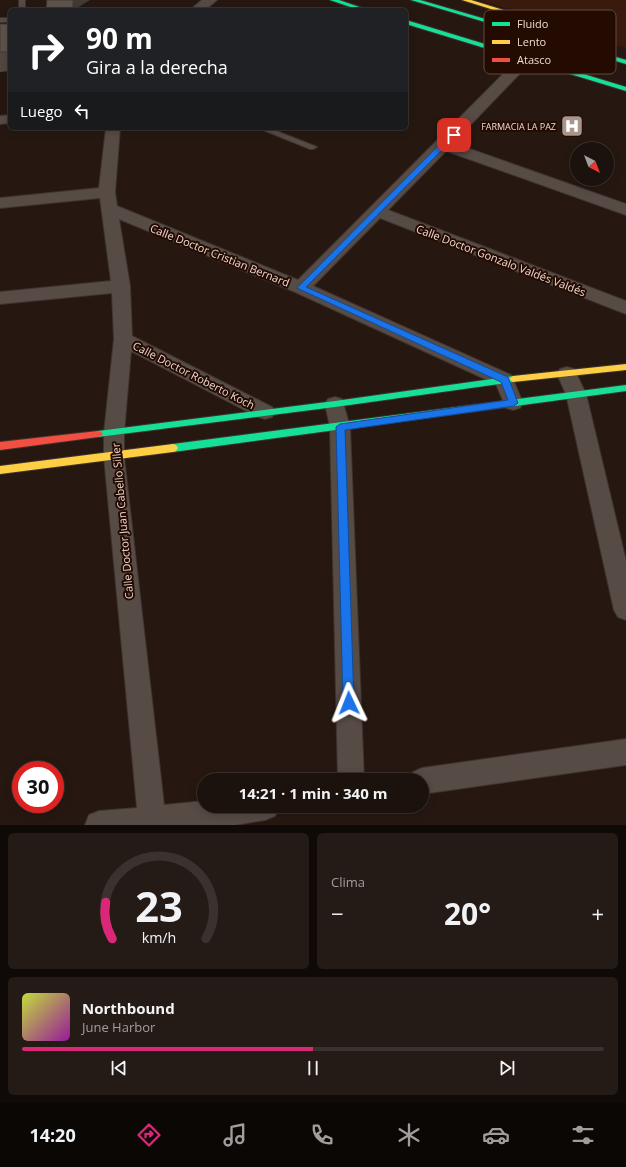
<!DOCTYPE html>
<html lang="es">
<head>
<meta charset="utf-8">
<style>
	body { margin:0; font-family:"Open Sans",sans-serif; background:#251b16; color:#f1f3f6; height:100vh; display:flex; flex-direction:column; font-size:15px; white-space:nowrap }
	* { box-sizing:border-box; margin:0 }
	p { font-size:13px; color:#a09e9d }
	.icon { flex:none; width:22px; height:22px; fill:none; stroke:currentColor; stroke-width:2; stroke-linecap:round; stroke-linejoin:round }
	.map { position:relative; height:825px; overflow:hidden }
	.panel { display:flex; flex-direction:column; gap:8px; padding:8px; background:#0f0a07; flex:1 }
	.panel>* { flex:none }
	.guide { position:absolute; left:8px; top:8px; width:400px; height:122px; border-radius:6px; box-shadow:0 2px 10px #0003,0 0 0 1px #3a322e; background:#202124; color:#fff; overflow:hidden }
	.needle { width:26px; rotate:138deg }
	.buttons { position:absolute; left:570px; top:142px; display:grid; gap:8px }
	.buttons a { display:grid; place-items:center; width:44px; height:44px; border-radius:50%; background:#1c120d; box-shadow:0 2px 10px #0003,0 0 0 1px #3a322e; font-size:20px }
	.speed { position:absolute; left:12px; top:761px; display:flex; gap:8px; font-size:20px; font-weight:700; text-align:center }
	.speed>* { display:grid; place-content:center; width:52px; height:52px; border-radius:50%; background:#1c120d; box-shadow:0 2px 10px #0003,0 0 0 1px #3a322e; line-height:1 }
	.speed .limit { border:6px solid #d22; background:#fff; color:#111 }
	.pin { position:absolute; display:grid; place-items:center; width:34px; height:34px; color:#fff; margin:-17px; border-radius:8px; box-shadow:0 2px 6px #0006 }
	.me { position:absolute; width:44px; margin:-22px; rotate:358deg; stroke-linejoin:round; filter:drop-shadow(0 0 3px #0008) }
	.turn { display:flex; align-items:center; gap:14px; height:84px; padding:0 12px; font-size:18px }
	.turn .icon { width:52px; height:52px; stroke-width:2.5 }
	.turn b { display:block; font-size:28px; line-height:34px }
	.then { display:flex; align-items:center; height:38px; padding:0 12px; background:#0003; gap:8px; font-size:15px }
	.big { font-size:30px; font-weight:700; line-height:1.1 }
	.panel .widget { flex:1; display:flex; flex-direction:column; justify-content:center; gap:6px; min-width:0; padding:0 14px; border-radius:6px; background:#251b16 }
	.panel .dial { align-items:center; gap:0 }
	.dial svg { height:104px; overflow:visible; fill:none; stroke:#3a322e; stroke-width:7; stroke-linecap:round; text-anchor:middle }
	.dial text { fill:#f1f3f6; stroke:none }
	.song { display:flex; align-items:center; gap:12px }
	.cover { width:48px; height:48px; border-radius:6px; background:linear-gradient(135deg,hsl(70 70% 55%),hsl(300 70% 35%)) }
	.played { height:4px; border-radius:2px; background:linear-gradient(90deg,#db2777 50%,#3a322e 50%) }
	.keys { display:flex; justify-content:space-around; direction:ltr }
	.heat { display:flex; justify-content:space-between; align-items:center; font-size:22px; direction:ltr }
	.panel .tiles { flex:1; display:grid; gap:8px; grid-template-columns:1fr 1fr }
	.widget:last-child { grid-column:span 2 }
	.trip { position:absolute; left:197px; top:773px; width:232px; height:40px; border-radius:20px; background:#1c120d; box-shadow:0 2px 10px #0003,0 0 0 1px #3a322e; font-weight:700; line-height:40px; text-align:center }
	.dock { display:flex; height:64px; justify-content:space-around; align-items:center; background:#0b0705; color:#a09e9d }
	.dock .icon { width:28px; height:28px }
	.dock .selected { color:#db2777 }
	.dock b { font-size:18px; color:#f1f3f6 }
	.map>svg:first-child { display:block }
	.built { fill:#391a0c }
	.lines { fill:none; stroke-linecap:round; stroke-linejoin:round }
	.lane-casing { stroke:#3f332f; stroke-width:2 }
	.street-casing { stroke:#3f332f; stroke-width:2 }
	.fast-casing { stroke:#3f332f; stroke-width:2 }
	.slow-casing { stroke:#3f332f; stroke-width:2 }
	.jam-casing { stroke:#3f332f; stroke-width:2 }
	.lane { fill:#574b46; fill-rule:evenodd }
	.street { fill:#574b46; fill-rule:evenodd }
	.fast { fill:#16e098; fill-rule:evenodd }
	.slow { fill:#ffcf43; fill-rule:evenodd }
	.jam { fill:#f24e42; fill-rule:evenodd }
	.wall { fill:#524841 }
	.shaded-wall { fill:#423b35 }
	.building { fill:#5f544c; stroke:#423b35 }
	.route { fill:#1a73e8; stroke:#114b97 }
	.labels { text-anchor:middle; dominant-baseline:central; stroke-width:4; stroke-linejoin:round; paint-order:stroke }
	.far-poi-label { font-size:9px; fill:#ecd9d1; stroke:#240b02; text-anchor:end }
	.street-label { font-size:11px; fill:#ecd9d1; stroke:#240b02 }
	.key { fill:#240b02; stroke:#604940; stroke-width:1 }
	.key-label { font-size:11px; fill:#ecd9d1 }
</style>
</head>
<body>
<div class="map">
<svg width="626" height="825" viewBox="0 0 626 825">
	<rect width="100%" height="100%" fill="#261811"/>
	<!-- built -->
	<path class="built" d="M 479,0 L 626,0 L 626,48 L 575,32 L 545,19 Z"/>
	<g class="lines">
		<!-- lane casing -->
		<g class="lane-casing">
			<g id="lane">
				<rect x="19" y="0" width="6" height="10"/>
				<rect x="0" y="18" width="10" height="4"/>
				<path d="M 258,128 L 269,128 L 317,147 L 313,149 L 310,149 Z"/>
			</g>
		</g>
		<!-- street casing -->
		<g class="street-casing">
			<g id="street">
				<path d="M 202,0 L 217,0 L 205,10 L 190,10 Z"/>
				<path d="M 526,55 L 531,56 L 533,59 L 531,62 L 453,143 L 626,204 L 626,215 L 446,151 L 388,210 L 626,301 L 626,314 L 380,218 L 313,286 L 511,375 L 523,403 L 520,408 L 513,410 L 506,408 L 496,384 L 295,292 L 119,219 L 130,286 L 132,336 L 272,407 L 275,412 L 272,417 L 265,419 L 258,417 L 131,351 L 124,433 L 124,457 L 164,805 L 204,801 L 204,806 L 279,806 L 275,816 L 265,820 L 235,825 L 85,825 L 89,815 L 99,811 L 137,808 L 104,457 L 104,433 L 114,339 L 112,293 L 0,304 L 0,292 L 111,281 L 100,198 L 0,208 L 0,198 L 99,188 L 106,128 L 120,128 L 115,192 L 117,206 L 298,280 L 521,56 Z"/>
				<path d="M 10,115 L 10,123 L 0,124 L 0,116 Z"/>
				<path d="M 567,367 L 574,369 L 586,394 L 626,561 L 626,620 L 618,617 L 614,610 L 566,394 L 557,374 L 560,369 Z"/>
				<path d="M 335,397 L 342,399 L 350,427 L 364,780 L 338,780 L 330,427 L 325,404 L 328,399 Z"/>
				<path d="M 626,739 L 626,765 L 422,794 L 422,780 L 409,780 L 413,772 L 422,768 Z"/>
			</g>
		</g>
		<!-- fast casing -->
		<g class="fast-casing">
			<g id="fast">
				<path d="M 330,0 L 339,0 L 368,10 L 359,10 Z"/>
				<path d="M 411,0 L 420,0 L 626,60 L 626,64 Z"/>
				<path d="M 406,20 L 626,87 L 626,91 L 406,24 Z"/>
				<path d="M 513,376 L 517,379 L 513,382 L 335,407 L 98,437 L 95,436 L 93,434 L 95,432 L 98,431 L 335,401 Z"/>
				<path d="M 626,385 L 626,391 L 173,452 L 170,451 L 168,448 L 170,445 L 173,444 Z"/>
			</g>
		</g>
		<!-- slow casing -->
		<g class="slow-casing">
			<g id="slow">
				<path d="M 462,0 L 471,0 L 533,19 L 563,41 L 558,42 L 529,21 Z"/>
				<path d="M 626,364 L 626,370 L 513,382 L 509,379 L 513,376 Z"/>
				<path d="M 173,444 L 176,445 L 178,448 L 176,451 L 173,452 L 0,474 L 0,466 Z"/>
			</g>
		</g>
		<!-- jam casing -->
		<g class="jam-casing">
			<path id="jam" d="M 98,431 L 101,432 L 103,434 L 101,436 L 98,437 L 0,450 L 0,442 Z"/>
		</g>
		<!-- lane -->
		<use href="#lane" class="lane"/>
		<!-- street -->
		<use href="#street" class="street"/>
		<!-- fast -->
		<use href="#fast" class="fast"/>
		<!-- slow -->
		<use href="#slow" class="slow"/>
		<!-- jam -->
		<use href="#jam" class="jam"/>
	</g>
	<!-- wall -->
	<path class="wall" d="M 0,24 L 10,24 L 10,71 L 0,72 Z"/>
	<!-- shaded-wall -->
	<path class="shaded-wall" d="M 73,0 L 90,0 L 77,8 L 77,10 L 73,10 Z"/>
	<!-- building -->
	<g class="building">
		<path d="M 47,0 L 73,0 L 73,10 L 46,10 Z"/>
		<rect x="0" y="24" width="10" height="28"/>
	</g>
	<!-- route -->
	<path class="route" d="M 451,133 L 457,135 L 306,287 L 508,377 L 518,403 L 514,406 L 345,430 L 354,703 L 353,707 L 349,709 L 345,707 L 343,703 L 336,427 L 340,424 L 508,400 L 501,382 L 297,288 Z"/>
	<!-- icons -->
	<defs>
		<g id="hospital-square" transform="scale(1.15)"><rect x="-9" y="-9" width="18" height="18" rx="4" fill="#a7958e" stroke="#240b02"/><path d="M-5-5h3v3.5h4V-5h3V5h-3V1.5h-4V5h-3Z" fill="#fff"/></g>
	</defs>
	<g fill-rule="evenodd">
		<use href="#hospital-square" x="572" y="126"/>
	</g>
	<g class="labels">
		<!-- far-poi labels -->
		<g class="far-poi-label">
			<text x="556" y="126">FARMACIA LA PAZ</text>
		</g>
		<!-- street labels -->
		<g class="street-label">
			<text transform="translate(220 255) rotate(22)">Calle Doctor Cristian Bernard</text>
			<text transform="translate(501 260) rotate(21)">Calle Doctor Gonzalo Valdés Valdés</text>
			<text transform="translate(194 375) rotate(27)">Calle Doctor Roberto Koch</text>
			<text transform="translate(122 521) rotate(-95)">Calle Doctor Juan Cabello Siller</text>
		</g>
	</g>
	<!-- legend -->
	<rect x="484" y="10" width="132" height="64" rx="6" class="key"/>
	<rect x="492" y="22" width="18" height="4" fill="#16e098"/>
	<rect x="492" y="40" width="18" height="4" fill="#ffcf43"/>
	<rect x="492" y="58" width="18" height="4" fill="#f24e42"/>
	<g class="key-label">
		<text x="517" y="28">Fluido</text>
		<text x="517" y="46">Lento</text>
		<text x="517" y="64">Atasco</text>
	</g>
</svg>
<div class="buttons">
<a><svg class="needle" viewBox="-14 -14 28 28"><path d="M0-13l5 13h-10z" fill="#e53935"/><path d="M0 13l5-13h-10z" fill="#a09e9d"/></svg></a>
</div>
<div class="speed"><div class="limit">30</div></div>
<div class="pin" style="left:454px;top:135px;background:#d93025"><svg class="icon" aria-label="arrive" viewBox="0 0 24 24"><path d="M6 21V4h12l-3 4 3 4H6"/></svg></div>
<svg class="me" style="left:349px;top:703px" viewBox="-20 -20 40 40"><path d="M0-17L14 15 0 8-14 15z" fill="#1a73e8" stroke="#fff" stroke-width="4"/></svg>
<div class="trip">14:21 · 1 min · 340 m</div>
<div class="guide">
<div class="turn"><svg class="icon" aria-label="right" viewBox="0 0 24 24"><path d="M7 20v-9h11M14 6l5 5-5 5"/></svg><div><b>90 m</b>Gira a la derecha</div></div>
<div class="then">Luego<svg class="icon" aria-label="left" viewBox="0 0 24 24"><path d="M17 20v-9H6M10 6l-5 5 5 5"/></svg></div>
</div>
</div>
<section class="panel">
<div class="tiles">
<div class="widget dial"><svg viewBox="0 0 100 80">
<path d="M14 69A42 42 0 1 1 86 69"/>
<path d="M14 69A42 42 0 0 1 9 41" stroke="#db2777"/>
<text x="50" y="56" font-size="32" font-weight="700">23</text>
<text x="50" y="72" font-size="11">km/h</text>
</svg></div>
<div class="widget"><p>Clima</p>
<div class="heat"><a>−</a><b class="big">20°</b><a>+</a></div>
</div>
<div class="widget">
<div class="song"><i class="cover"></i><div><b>Northbound</b><p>June Harbor</p></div></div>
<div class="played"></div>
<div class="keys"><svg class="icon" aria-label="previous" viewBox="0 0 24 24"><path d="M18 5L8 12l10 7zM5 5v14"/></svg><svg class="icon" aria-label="pause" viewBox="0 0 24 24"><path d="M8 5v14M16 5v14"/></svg><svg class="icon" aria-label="next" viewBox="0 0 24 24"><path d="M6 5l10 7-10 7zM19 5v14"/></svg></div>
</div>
</div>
</section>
<nav class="dock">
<b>14:20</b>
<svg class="icon selected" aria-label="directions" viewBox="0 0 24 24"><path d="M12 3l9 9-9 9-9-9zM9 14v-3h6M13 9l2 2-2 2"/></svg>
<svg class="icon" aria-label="music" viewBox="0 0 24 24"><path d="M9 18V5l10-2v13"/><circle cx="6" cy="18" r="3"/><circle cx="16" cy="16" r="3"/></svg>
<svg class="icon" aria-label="phone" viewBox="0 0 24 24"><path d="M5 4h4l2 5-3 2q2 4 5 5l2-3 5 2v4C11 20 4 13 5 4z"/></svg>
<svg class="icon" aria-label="climate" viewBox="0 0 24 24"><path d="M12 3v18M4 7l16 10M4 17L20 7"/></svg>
<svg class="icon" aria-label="car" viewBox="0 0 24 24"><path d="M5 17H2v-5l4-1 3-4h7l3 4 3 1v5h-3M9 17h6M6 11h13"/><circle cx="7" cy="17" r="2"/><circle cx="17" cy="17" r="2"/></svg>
<svg class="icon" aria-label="filters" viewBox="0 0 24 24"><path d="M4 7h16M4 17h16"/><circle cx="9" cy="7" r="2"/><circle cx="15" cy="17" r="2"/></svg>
</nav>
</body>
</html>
